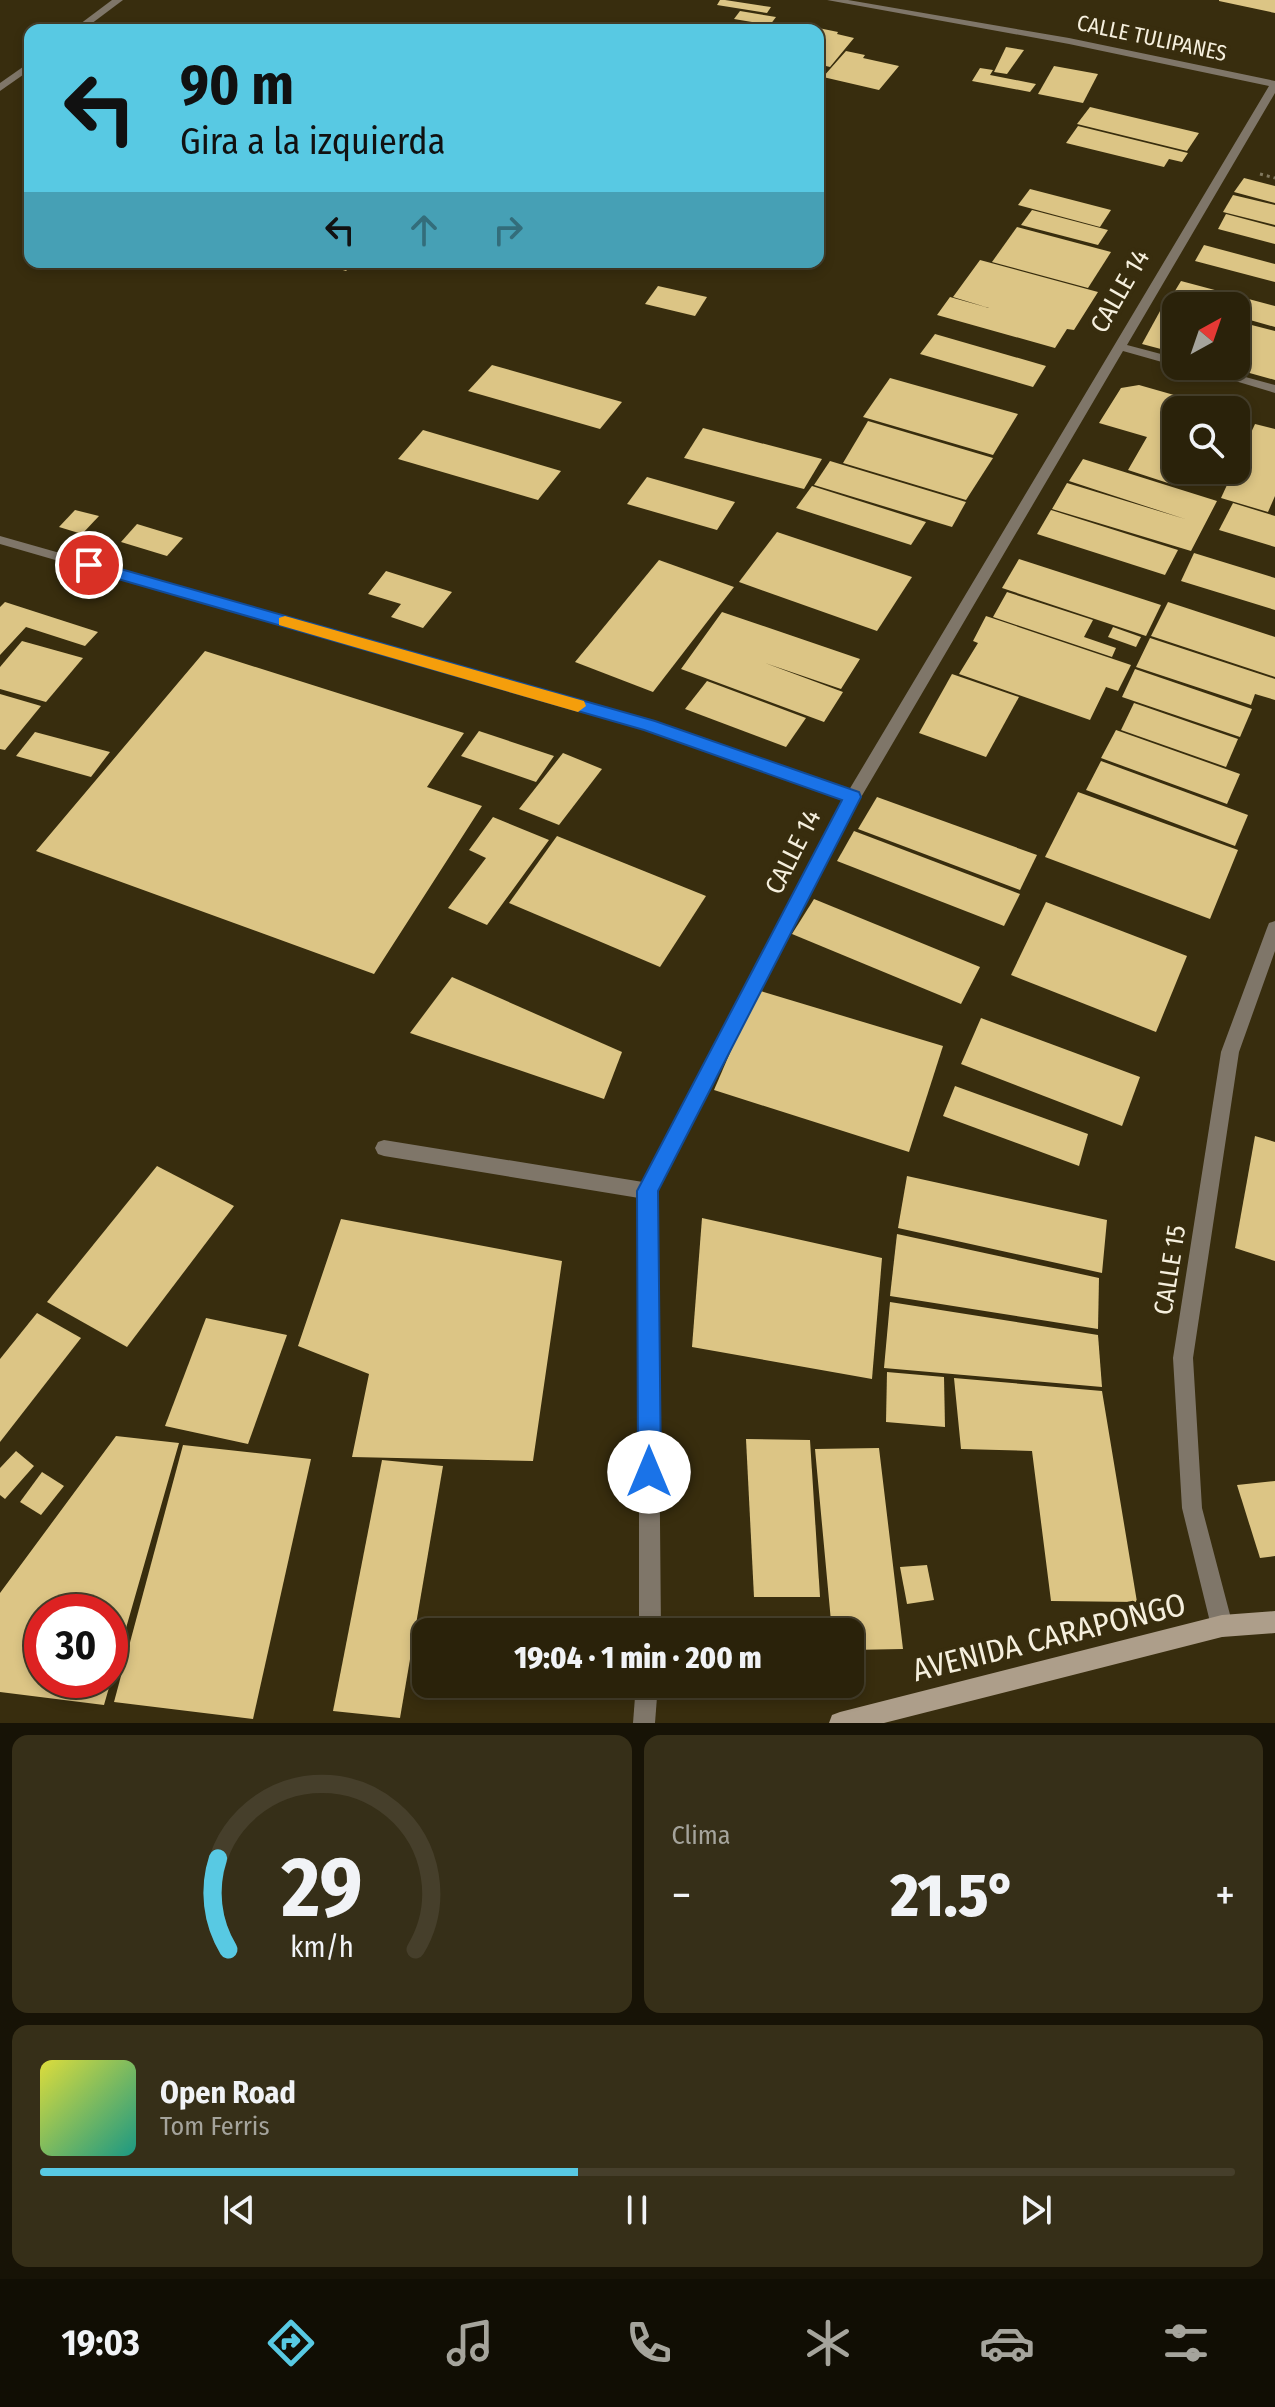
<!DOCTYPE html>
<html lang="es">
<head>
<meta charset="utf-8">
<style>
	body { margin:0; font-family:"Fira Sans Condensed",sans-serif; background:#362f18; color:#f1f3f6; height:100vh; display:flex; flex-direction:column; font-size:30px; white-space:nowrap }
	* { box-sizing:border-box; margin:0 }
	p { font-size:26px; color:#a5a49c }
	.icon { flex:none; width:44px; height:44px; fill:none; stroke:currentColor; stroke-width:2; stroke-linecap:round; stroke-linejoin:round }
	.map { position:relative; height:1723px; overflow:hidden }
	.drawer { display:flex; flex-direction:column; gap:12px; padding:12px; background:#171306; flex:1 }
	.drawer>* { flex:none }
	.guide { position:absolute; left:24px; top:24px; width:800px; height:244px; border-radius:16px; box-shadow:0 4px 12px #0003,0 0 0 2px #463f2b; background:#58c9e3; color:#111; overflow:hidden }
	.needle { width:52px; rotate:40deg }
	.fabs { position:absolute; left:1162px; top:292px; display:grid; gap:16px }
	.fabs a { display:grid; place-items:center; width:88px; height:88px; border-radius:16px; background:#2a220a; box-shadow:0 4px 12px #0003,0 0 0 2px #463f2b; font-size:40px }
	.speed { position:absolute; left:24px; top:1594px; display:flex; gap:16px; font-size:40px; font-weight:700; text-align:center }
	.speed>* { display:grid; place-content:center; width:104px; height:104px; border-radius:50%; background:#2a220a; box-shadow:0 4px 12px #0003,0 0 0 2px #463f2b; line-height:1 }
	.speed .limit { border:12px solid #d22; background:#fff; color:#111 }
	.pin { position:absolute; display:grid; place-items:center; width:68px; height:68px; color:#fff; margin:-34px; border:4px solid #fff; border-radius:50%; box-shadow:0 2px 8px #0007 }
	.me { position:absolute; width:88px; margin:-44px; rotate:0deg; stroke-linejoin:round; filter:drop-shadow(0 0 6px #0008) }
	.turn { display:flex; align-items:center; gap:28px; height:168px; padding:0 24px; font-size:36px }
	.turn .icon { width:104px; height:104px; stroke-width:2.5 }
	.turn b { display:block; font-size:56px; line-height:68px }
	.lanes { display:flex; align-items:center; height:76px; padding:0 24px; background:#0003; justify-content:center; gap:40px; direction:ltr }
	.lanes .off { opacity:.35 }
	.big { font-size:60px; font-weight:800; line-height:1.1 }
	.drawer .widget { flex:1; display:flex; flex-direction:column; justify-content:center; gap:12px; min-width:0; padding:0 28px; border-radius:16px; background:#362f18 }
	.drawer .dial { align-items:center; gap:0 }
	.dial svg { height:208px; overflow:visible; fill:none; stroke:#463f2b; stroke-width:7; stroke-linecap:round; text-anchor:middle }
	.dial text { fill:#f1f3f6; stroke:none }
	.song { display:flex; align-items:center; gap:24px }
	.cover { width:96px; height:96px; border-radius:12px; background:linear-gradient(135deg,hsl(60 70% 55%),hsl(170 70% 35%)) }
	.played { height:8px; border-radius:4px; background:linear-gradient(90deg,#58c9e3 45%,#463f2b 45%) }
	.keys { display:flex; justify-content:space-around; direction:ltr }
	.heat { display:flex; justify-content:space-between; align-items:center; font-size:44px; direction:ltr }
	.drawer .tiles { flex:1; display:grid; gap:12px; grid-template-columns:1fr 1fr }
	.widget:last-child { grid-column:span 2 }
	.trip { position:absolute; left:412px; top:1618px; width:452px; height:80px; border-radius:16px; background:#2a220a; box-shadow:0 4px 12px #0003,0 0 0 2px #463f2b; font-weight:800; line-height:80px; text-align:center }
	.dock { display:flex; height:128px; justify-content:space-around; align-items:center; background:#110e04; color:#a5a49c }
	.dock .icon { width:56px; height:56px }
	.dock .selected { color:#58c9e3 }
	.dock b { font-size:36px; color:#f1f3f6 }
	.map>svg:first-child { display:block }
	.building { fill:#dcc585; fill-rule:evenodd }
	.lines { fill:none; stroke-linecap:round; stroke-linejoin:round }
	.path { stroke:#81785e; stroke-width:3; stroke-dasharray:3 4; stroke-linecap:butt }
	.street { fill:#7f7669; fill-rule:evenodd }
	.secondary { fill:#ad9e8a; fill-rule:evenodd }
	.route { fill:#1a73e8; stroke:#114b97; stroke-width:2 }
	.slow { fill:#f59e0b }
	.labels { text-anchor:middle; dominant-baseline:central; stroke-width:8; stroke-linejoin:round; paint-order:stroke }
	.far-street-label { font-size:22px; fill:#f5efdd; stroke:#382d0e }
	.street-label { font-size:26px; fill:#f5efdd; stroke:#382d0e }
	.near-street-label { font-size:32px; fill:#f5efdd; stroke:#382d0e }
</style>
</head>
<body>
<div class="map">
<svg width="1275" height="1723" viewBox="0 0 1275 1723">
	<rect width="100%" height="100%" fill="#382d0e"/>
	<!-- building -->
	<g class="building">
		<path d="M 720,0 L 725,0 L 771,7 L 767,13 L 717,5 Z"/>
		<path d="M 1219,0 L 1275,0 L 1275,13 L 1219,1 Z"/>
		<path d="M 740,11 L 776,17 L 770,25 L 734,19 Z"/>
		<path d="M 799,24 L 838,32 L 837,34 L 854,38 L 830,67 L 818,64 L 818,30 L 794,30 Z"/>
		<path d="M 1006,47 L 1024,50 L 1007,74 L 994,72 Z"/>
		<path d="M 846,51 L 865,55 L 863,58 L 899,66 L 879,90 L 823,77 Z"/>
		<path d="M 1054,66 L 1098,74 L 1083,103 L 1038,94 Z"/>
		<path d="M 980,68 L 993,70 L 990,75 L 1036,84 L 1030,92 L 972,81 Z"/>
		<path d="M 1090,107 L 1199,133 L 1187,151 L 1077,124 Z"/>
		<path d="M 1078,126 L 1188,153 L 1182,162 L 1169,159 L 1164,167 L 1066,143 Z"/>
		<path d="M 1244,178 L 1275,186 L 1275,203 L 1234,192 Z"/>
		<path d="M 1030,189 L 1111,210 L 1100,227 L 1018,205 Z"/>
		<path d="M 1233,195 L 1275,205 L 1275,225 L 1223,212 Z"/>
		<path d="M 1032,210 L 1108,230 L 1098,245 L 1021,225 Z"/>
		<path d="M 1226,214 L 1275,227 L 1275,244 L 1218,229 Z"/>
		<path d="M 1017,227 L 1111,252 L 1088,288 L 992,262 Z"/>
		<path d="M 1204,245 L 1275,264 L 1275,282 L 1195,261 Z"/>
		<path d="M 980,260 L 1098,292 L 1074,330 L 1067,329 L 1055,348 L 937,315 L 950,297 L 989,308 L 953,297 Z"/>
		<path d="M 317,262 L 355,262 L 346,271 Z"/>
		<path d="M 1181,281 L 1275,306 L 1275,327 L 1236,316 L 1236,306 L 1197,306 L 1170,299 Z"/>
		<path d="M 658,286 L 707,297 L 695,316 L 645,304 Z"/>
		<path d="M 1165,302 L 1176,305 L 1176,353 L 1142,344 Z"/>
		<path d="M 1236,321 L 1275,331 L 1275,380 L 1228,367 L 1236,366 Z"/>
		<path d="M 935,334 L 1046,366 L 1033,387 L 920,354 Z"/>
		<path d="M 492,365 L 622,402 L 600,429 L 468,391 Z"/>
		<path d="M 890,378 L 1018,414 L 993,455 L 863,417 Z"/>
		<path d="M 1139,385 L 1216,407 L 1214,410 L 1176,410 L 1176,470 L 1182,470 L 1174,485 L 1128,470 L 1147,437 L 1099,423 L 1121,388 Z"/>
		<path d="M 868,421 L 993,458 L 966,500 L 843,463 Z"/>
		<path d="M 1255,424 L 1275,429 L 1275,496 L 1268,512 L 1221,498 Z"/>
		<path d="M 703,428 L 822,459 L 804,489 L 684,458 Z"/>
		<path d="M 423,430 L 561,471 L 538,500 L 398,459 Z"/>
		<path d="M 1083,459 L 1217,501 L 1191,551 L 1052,509 L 1067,483 L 1185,519 L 1069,481 Z"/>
		<path d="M 830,461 L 966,502 L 952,527 L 814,485 Z"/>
		<path d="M 647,477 L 735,502 L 717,530 L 627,504 Z"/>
		<path d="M 812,486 L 926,522 L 911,545 L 796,508 Z"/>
		<path d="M 1233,503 L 1275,516 L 1275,547 L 1219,530 Z"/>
		<path d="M 75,510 L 99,516 L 82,534 L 59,527 Z"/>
		<path d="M 1051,510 L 1178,550 L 1165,575 L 1037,534 Z"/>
		<path d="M 137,524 L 183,538 L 167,556 L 121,542 Z"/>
		<path d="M 777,532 L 912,577 L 877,631 L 739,582 Z"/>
		<path d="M 1194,553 L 1275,578 L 1275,610 L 1181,581 Z"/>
		<path d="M 1019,559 L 1161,605 L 1146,636 L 1002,588 Z"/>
		<path d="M 659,560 L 734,587 L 653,692 L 575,662 Z"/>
		<path d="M 386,571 L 452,592 L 423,628 L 391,617 L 401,604 L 368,594 Z"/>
		<path d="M 1007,592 L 1093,620 L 1084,637 L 1116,648 L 1112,657 L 993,617 Z"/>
		<path d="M 5,602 L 98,632 L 85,646 L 26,627 L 0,655 L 0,607 Z"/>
		<path d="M 1168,602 L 1275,637 L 1275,677 L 1151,636 Z"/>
		<path d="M 722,612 L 860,659 L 841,689 L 765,663 L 843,692 L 824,722 L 681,669 Z"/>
		<path d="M 986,616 L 1131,665 L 1118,691 L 1106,687 L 1090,720 L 959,674 L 978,643 L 973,641 Z"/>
		<path d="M 1113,627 L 1141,637 L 1136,647 L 1108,637 Z"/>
		<path d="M 1150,638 L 1275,679 L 1275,700 L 1255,694 L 1251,705 L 1136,667 Z"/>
		<path d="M 22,641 L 83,658 L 46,702 L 0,689 L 0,667 Z"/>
		<path d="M 205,651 L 464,733 L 427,787 L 482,806 L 374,974 L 36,851 Z"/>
		<path d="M 1135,669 L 1252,709 L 1240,737 L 1122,697 Z"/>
		<path d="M 952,674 L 1019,697 L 986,757 L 919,733 Z"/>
		<path d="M 707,681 L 806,718 L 786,747 L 685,709 Z"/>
		<path d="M 0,694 L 41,706 L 5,750 L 0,749 Z"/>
		<path d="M 1134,703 L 1238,739 L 1226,767 L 1121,730 Z"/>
		<path d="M 1116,730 L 1240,774 L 1227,804 L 1101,758 Z"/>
		<path d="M 479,731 L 554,756 L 536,782 L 461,756 Z"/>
		<path d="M 35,732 L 110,752 L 91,777 L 16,756 Z"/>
		<path d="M 563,753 L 602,769 L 559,825 L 519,809 Z"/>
		<path d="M 1101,761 L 1248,815 L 1235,846 L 1086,790 Z"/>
		<path d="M 1078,792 L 1238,850 L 1210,919 L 1045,857 Z"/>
		<path d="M 877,797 L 1037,855 L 1020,890 L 858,829 Z"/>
		<path d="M 493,817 L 549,840 L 487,925 L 448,908 L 486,858 L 469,850 Z"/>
		<path d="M 854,831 L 1020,894 L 1004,926 L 837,861 Z"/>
		<path d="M 557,836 L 706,896 L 660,967 L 509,903 Z"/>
		<path d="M 814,899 L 980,967 L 961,1004 L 792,934 Z"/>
		<path d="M 1046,902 L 1187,956 L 1156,1032 L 1011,975 Z"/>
		<path d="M 452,977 L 622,1052 L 604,1099 L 410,1033 Z"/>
		<path d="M 757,990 L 943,1046 L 909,1152 L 714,1090 Z"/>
		<path d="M 981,1018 L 1140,1077 L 1122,1126 L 961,1064 Z"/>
		<path d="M 955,1086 L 1088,1134 L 1079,1166 L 943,1116 Z"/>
		<path d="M 1255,1136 L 1275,1142 L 1275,1261 L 1235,1248 Z"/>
		<path d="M 157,1166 L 234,1206 L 127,1347 L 47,1302 Z"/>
		<path d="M 907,1176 L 1107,1220 L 1102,1273 L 898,1228 Z"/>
		<path d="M 702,1218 L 882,1258 L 872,1379 L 692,1347 Z"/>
		<path d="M 341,1219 L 562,1261 L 533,1461 L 352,1457 L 369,1374 L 298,1346 Z"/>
		<path d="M 897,1234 L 1099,1278 L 1098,1329 L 890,1296 Z"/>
		<path d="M 890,1302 L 1098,1335 L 1102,1387 L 884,1368 Z"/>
		<path d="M 37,1313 L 81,1338 L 0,1442 L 0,1359 Z"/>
		<path d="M 206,1318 L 287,1335 L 248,1444 L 165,1426 Z"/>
		<path d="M 887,1372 L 944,1377 L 945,1427 L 886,1422 Z"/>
		<path d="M 954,1378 L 1102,1391 L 1137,1602 L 1051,1601 L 1032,1451 L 961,1449 Z"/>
		<path d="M 116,1436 L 179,1443 L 104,1705 L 0,1692 L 0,1593 ZM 42,1612 L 110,1612 L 110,1680 L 42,1680 Z"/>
		<path d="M 746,1439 L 810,1440 L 820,1597 L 754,1597 Z"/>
		<path d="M 183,1445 L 311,1459 L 253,1719 L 114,1702 Z"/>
		<path d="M 879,1448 L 903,1649 L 850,1650 L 850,1632 L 832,1632 L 815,1449 Z"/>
		<path d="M 16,1451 L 34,1466 L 5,1499 L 0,1495 L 0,1468 Z"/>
		<path d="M 382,1460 L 443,1466 L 400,1718 L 333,1711 Z"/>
		<path d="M 42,1472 L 64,1486 L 41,1515 L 20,1502 Z"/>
		<path d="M 1275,1481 L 1275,1556 L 1260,1558 L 1237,1485 Z"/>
		<path d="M 927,1565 L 934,1600 L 907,1604 L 900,1567 Z"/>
	</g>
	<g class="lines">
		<!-- path -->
		<path class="path" d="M 1260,174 L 1275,178"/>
		<!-- street -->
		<g class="street">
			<path d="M 112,0 L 123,0 L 83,30 L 72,30 Z"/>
			<path d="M 827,0 L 848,0 L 1069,38 L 1275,81 L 1275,93 L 1127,345 L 1176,358 L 1176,366 L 1123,351 L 860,799 L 657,1192 L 661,1632 L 639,1632 L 639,1198 L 384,1156 L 378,1154 L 375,1148 L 378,1142 L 384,1140 L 643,1182 L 844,800 L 644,730 L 0,544 L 0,536 L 654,722 L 849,790 L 1269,86 L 1069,44 Z"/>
			<path d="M 30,62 L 30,70 L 0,91 L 0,83 Z"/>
			<path d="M 1185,366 L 1205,366 L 1275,385 L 1275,393 Z"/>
			<path d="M 1275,921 L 1275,951 L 1239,1052 L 1193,1358 L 1202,1508 L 1233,1626 L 1230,1634 L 1222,1637 L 1214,1634 L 1211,1626 L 1182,1508 L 1173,1358 L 1221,1052 L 1267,928 L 1269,923 Z"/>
			<path d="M 636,1684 L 658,1684 L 655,1723 L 633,1723 Z"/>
		</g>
		<!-- secondary -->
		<path class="secondary" d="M 1275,1611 L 1275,1633 L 1222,1637 L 884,1723 L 829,1723 L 832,1715 L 840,1712 L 1222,1615 Z"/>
	</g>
	<!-- route -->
	<path class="route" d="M 89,560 L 655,721 L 859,792 L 861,797 L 658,1191 L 661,1472 L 658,1480 L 649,1483 L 641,1480 L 638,1472 L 637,1191 L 842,800 L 644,730 L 83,569 L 81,565 Z"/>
	<!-- slow -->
	<path class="slow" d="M 285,616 L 584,701 L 586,706 L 578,712 L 279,625 L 279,618 Z"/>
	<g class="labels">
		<!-- far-street labels -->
		<g class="far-street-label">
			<text transform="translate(1152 38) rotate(12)">CALLE TULIPANES</text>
		</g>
		<!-- street labels -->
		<g class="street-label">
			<text transform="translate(1120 291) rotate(-60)">CALLE 14</text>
			<text transform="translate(793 852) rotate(-63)">CALLE 14</text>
			<text transform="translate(1170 1270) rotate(-81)">CALLE 15</text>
		</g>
		<!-- near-street labels -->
		<g class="near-street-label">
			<text transform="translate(1049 1637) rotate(-14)">AVENIDA CARAPONGO</text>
		</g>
	</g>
</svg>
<div class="fabs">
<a><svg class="needle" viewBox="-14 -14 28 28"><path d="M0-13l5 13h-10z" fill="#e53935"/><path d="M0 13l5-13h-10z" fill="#a5a49c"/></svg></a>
<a><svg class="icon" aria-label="search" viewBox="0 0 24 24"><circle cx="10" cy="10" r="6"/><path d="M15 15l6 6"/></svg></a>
</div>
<div class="speed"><div class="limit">30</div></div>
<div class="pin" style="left:89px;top:565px;background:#d93025"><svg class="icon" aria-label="arrive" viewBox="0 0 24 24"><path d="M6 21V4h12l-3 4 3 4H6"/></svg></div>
<svg class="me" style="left:649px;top:1472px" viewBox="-20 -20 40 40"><circle r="19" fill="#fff"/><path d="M0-13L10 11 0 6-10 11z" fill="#1a73e8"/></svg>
<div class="trip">19:04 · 1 min · 200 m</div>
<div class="guide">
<div class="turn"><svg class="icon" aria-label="left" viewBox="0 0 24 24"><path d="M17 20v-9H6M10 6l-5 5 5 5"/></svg><div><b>90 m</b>Gira a la izquierda</div></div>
<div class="lanes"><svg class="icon" aria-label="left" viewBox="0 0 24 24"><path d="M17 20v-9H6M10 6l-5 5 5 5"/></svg><svg class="icon off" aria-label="ahead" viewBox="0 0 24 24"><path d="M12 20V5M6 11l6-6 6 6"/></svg><svg class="icon off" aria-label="right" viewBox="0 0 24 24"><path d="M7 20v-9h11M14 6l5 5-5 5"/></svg></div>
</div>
</div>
<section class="drawer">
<div class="tiles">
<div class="widget dial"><svg viewBox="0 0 100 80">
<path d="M14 69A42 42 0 1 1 86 69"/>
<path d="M14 69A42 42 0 0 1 10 34" stroke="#58c9e3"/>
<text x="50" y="56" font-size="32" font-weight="700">29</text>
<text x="50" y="72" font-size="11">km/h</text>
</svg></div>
<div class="widget"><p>Clima</p>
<div class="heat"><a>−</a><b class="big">21.5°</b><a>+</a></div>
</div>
<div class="widget">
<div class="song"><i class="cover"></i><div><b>Open Road</b><p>Tom Ferris</p></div></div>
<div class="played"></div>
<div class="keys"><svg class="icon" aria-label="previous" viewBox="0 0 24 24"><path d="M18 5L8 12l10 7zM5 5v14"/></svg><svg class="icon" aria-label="pause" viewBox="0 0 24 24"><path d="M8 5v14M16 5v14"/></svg><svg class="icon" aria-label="next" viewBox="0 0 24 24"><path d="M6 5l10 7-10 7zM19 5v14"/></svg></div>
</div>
</div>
</section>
<nav class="dock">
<b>19:03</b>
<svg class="icon selected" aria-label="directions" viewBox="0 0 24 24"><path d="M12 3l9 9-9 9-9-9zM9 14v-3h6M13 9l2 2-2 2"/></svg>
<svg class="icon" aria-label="music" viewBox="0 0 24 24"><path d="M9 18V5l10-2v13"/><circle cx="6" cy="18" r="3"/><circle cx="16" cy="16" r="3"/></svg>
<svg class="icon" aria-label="phone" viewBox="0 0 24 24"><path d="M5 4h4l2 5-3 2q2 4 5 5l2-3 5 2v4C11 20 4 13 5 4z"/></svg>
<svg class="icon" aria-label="climate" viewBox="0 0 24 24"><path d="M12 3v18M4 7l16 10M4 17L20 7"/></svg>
<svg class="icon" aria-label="car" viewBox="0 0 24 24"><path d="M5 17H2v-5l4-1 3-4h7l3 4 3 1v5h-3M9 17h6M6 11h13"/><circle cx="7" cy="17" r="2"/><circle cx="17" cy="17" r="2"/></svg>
<svg class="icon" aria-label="filters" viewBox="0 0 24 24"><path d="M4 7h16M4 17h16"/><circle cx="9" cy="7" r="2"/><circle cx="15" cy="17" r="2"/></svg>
</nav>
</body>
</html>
